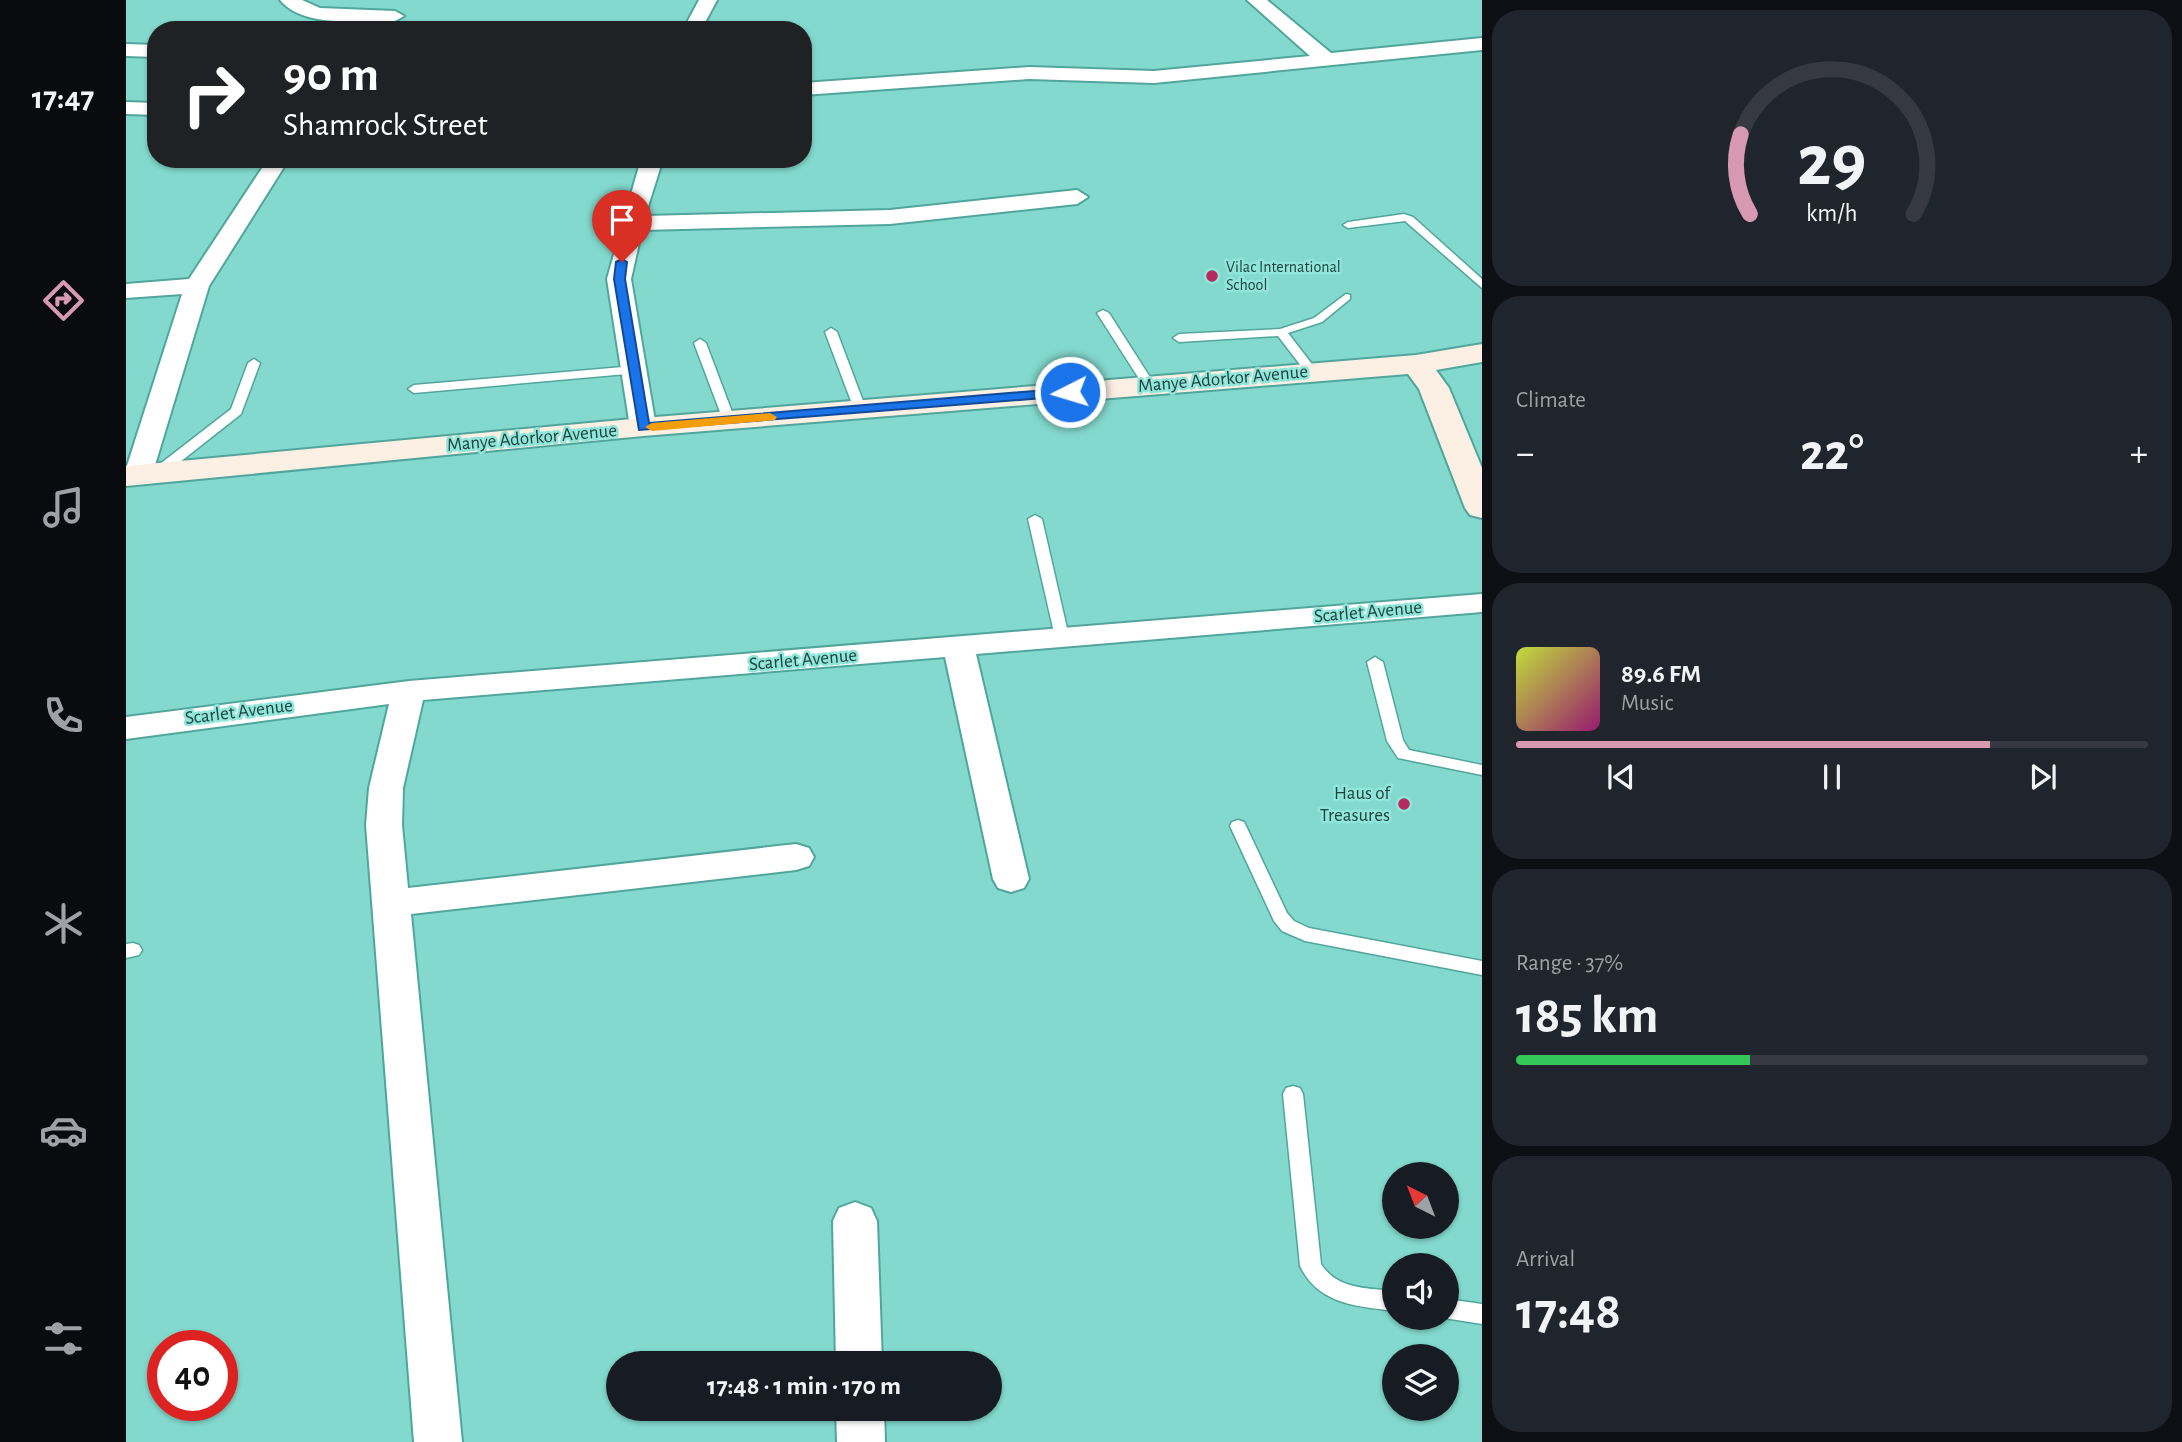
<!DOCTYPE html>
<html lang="en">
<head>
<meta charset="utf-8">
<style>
	body { margin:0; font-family:"Alegreya Sans",sans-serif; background:#20242c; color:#f1f3f6; height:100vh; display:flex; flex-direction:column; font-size:26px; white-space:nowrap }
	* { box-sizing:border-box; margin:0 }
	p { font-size:23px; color:#9ea1a6 }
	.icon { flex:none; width:38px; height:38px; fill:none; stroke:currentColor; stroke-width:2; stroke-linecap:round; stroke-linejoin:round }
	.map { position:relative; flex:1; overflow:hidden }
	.drawer { display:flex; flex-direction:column; gap:10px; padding:10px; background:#0d0f14; width:700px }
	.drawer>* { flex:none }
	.banner { position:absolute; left:21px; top:21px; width:665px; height:147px; border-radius:28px; box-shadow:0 2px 5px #0004; background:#202124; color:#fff; overflow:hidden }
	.needle { width:46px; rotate:318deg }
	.tools { position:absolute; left:1256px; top:1162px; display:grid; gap:14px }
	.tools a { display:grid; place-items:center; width:77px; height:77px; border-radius:50%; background:#171b24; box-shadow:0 2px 5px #0004; font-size:35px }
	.speed { position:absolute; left:21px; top:1330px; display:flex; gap:14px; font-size:35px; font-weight:700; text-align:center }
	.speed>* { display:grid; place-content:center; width:91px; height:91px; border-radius:50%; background:#171b24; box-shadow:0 2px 5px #0004; line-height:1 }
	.speed .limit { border:10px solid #d22; background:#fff; color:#111 }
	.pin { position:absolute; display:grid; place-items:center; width:60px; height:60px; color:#fff; margin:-72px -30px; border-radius:50% 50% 50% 0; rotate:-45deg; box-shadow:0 0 7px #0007 }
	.pin .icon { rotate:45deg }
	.me { position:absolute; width:77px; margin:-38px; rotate:265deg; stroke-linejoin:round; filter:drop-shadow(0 0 5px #0008) }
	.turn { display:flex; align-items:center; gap:24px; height:147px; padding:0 21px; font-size:32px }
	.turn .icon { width:91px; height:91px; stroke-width:2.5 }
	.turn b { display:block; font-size:49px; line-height:60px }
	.big { font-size:52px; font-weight:600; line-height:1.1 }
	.drawer .tile { flex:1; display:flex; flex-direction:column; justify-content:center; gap:10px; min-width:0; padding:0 24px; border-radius:28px; background:#20242c }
	.drawer .dial { align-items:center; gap:0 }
	.dial svg { height:182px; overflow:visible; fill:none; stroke:#363941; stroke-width:7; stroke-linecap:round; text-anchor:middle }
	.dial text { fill:#f1f3f6; stroke:none }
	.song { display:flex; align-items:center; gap:21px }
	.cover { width:84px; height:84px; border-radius:10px; background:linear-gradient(135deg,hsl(70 70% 55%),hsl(320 70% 35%)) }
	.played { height:7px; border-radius:4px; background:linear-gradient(90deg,#d798b1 75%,#363941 75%) }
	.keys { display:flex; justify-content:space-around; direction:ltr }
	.heat { display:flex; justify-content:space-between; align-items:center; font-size:38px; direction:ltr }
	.charge { height:10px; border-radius:5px; background:linear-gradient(90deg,#34c759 37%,#363941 0) }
	.trip { position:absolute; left:480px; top:1351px; width:396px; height:70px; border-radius:35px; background:#171b24; box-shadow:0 2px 5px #0004; font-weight:600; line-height:70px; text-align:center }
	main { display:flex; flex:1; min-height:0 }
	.tabs { display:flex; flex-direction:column; width:126px; justify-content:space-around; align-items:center; background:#090b0e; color:#9ea1a6 }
	.tabs .icon { width:49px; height:49px }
	.tabs .selected { color:#d798b1 }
	.tabs b { font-size:32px; color:#f1f3f6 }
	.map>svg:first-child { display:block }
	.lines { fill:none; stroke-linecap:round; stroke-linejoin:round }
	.lane-casing { stroke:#50a69c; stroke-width:3 }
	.street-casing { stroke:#50a69c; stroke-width:4 }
	.secondary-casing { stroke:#50a69c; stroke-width:4 }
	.lane { fill:#fff; fill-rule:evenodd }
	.street { fill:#fff; fill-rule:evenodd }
	.secondary { fill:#fcefe3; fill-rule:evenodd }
	.route { fill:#1a73e8; stroke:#114b97; stroke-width:2 }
	.slow { fill:#f59e0b }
	.poi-dot { fill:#b7295c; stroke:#90e6da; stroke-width:2.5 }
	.labels { text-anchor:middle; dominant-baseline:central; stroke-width:5; stroke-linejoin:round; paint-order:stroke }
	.far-poi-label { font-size:16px; fill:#1e423d; stroke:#90e6da; text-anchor:start }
	.street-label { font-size:19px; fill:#1e423d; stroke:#90e6da }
	.poi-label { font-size:19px; fill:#1e423d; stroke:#90e6da; text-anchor:end }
</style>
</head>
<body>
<main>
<nav class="tabs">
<b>17:47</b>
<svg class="icon selected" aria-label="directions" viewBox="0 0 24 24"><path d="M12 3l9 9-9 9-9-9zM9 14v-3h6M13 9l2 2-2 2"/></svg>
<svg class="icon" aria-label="music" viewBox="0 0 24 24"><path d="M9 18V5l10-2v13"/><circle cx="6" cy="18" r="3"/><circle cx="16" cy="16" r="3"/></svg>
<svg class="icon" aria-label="phone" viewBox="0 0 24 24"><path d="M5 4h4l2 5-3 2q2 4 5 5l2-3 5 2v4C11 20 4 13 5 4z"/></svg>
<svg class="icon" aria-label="climate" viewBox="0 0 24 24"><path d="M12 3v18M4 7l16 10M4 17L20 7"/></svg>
<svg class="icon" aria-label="car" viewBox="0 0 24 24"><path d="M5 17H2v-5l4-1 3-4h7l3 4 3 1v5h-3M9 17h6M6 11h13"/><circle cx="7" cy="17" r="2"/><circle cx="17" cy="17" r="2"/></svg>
<svg class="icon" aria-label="filters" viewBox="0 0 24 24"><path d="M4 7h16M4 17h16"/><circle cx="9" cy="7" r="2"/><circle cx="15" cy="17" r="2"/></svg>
</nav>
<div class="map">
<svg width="1356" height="1442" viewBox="0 0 1356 1442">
	<rect width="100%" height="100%" fill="#83d9cd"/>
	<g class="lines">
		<!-- lane casing -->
		<g class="lane-casing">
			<g id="lane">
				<path d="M 1278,214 L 1287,217 L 1356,279 L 1356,288 L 1279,221 L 1222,228 L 1217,225 L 1222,222 Z"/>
				<path d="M 1220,294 L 1224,295 L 1224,299 L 1196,322 L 1162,333 L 1192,372 L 1190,375 L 1182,375 L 1152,336 L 1053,342 L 1047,338 L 1053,334 L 1154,329 L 1188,318 Z"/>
				<path d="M 977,310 L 983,313 L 1029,385 L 1027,388 L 1023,389 L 1017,385 L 971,313 Z"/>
				<path d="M 705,328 L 711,332 L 740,409 L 738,412 L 734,413 L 728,409 L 699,332 Z"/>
				<path d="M 574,339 L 580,343 L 609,420 L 607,423 L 599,423 L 597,420 L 568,343 Z"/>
				<path d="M 128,359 L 134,363 L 115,414 L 35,477 L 25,477 L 25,471 L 105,409 L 122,363 Z"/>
				<path d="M 508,366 L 514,370 L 512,373 L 288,393 L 282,389 L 288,385 Z"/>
				<path d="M 909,515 L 916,519 L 943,637 L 936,642 L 929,637 L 902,519 Z"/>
				<path d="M 1249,657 L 1257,662 L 1277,740 L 1283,750 L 1356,765 L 1356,775 L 1272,758 L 1261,741 L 1241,662 Z"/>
				<path d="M 1112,820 L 1118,822 L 1120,826 L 1161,913 L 1168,921 L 1183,928 L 1356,961 L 1356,975 L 1179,941 L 1156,931 L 1148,921 L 1104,826 L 1106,822 Z"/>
				<path d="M 7,943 L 13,945 L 16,950 L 13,955 L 0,958 L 0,944 Z"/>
				<path d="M 1167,1086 L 1174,1088 L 1177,1094 L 1195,1264 C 1212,1290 1241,1288 1269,1291 L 1269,1311 C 1231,1306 1193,1305 1174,1266 L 1157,1094 L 1160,1088 Z"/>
				<path d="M 1321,1299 L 1356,1304 L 1356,1324 L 1318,1318 L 1321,1318 Z"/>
			</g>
		</g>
		<!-- street casing -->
		<g class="street-casing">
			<g id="street">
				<path d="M 154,0 L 176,0 L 194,8 L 269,11 L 278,16 L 269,21 C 236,20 178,29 154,0 Z"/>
				<path d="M 573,0 L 591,0 L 575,30 L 557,30 Z"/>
				<path d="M 1121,0 L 1141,0 L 1205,53 L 1356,38 L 1356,50 L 1028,83 L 903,79 L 677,95 L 677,83 L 903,67 L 1028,71 L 1184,56 Z"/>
				<path d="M 0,44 L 30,45 L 30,57 L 0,56 Z"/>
				<path d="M 0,102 L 30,103 L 30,115 L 0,114 Z"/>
				<path d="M 142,159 L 163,159 L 83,286 L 26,475 L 22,481 L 12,483 L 2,481 L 0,469 L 56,294 L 0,298 L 0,284 L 63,279 Z"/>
				<path d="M 515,159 L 537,159 L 519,216 L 764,210 L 951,190 L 962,197 L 951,204 L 764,224 L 516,230 L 505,279 L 530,427 L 527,433 L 507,433 L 504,427 L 481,279 Z"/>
				<path d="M 1356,594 L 1356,612 L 850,654 L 903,879 L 898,888 L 885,892 L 872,888 L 867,879 L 819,657 L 297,700 L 277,788 L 276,825 L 282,888 L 670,844 L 683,848 L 688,857 L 683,866 L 670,870 L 285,914 L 336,1442 L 288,1442 L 240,825 L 243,788 L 263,704 L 0,739 L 0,717 L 283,681 Z"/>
				<path d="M 729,1202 L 745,1208 L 751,1221 L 756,1363 L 710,1363 L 707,1221 L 713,1208 Z"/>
				<path d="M 710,1409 L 758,1409 L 759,1442 L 711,1442 Z"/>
			</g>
		</g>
		<!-- secondary casing -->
		<g class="secondary-casing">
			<path id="secondary" d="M 1356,344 L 1356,362 L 1310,370 L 1323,388 L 1356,468 L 1356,518 L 1344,515 L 1339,508 L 1293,389 L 1282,374 L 517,436 L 0,486 L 0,466 L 517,418 L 1290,355 Z"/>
		</g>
		<!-- lane -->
		<use href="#lane" class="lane"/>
		<!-- street -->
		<use href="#street" class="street"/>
		<!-- secondary -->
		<use href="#secondary" class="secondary"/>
	</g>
	<!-- route -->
	<path class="route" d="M 496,259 L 501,262 L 499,279 L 523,423 L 944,388 L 950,392 L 944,396 L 513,430 L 488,279 L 490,262 Z"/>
	<!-- slow -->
	<path class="slow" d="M 644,413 L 651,417 L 649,420 L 526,431 L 519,427 L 526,423 Z"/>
	<!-- markers -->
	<g class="poi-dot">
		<circle cx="1086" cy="276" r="7"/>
		<circle cx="1278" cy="804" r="7"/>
	</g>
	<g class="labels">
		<!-- far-poi labels -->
		<g class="far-poi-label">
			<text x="1100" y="267">Vilac International<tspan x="1100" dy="18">School</tspan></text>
		</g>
		<!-- street labels -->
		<g class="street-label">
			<text transform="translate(1097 379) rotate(-5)">Manye Adorkor Avenue</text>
			<text transform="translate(406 438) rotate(-5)">Manye Adorkor Avenue</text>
			<text transform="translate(1242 612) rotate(-5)">Scarlet Avenue</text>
			<text transform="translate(677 660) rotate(-5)">Scarlet Avenue</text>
			<text transform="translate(113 712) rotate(-7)">Scarlet Avenue</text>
		</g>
		<!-- poi labels -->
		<g class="poi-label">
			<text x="1264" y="793">Haus of<tspan x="1264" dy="22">Treasures</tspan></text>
		</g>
	</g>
</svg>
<div class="tools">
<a><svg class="needle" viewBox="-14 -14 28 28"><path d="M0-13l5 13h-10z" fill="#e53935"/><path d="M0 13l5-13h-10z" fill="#9ea1a6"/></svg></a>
<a><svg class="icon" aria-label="sound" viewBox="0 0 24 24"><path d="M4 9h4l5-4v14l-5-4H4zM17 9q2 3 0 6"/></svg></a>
<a><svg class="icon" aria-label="layers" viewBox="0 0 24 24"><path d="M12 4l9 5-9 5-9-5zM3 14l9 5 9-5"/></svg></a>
</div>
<div class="speed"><div class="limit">40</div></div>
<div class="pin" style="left:496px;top:262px;background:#d93025"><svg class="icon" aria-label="arrive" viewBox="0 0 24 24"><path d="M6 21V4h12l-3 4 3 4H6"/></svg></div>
<svg class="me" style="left:944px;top:392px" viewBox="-20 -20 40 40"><circle r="17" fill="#1a73e8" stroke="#fff" stroke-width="3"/><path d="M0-11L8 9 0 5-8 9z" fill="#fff"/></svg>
<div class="trip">17:48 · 1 min · 170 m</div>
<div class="banner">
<div class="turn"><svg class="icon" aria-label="right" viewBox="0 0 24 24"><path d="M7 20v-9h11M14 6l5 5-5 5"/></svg><div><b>90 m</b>Shamrock Street</div></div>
</div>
</div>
<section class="drawer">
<div class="tile dial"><svg viewBox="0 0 100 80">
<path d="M14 69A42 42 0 1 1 86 69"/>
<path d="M14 69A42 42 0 0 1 10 34" stroke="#d798b1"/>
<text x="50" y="56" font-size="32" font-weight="700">29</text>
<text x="50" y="72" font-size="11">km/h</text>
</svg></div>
<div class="tile"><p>Climate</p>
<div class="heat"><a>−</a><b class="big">22°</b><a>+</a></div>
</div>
<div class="tile">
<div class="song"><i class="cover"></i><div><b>89.6 FM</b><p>Music</p></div></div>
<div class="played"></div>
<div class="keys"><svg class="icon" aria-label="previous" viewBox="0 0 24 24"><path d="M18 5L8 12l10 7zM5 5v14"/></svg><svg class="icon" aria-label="pause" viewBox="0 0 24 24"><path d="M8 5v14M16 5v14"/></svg><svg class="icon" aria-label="next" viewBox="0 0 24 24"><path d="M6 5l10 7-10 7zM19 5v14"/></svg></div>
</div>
<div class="tile"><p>Range · 37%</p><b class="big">185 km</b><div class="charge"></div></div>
<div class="tile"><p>Arrival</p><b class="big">17:48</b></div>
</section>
</main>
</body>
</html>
